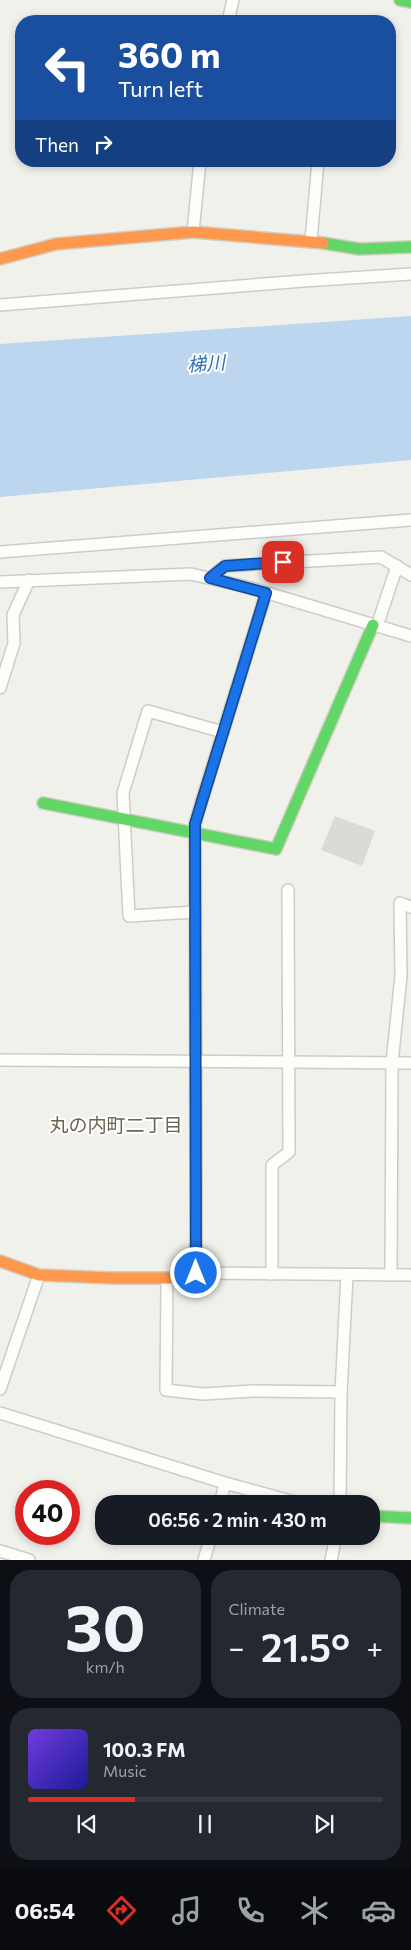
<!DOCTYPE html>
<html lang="en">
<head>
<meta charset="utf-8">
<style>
	body { margin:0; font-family:Commissioner,"Noto Sans JP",sans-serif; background:#242831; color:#f1f3f6; height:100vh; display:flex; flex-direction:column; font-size:19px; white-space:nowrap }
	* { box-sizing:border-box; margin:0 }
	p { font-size:16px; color:#9ea1a6 }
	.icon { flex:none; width:28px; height:28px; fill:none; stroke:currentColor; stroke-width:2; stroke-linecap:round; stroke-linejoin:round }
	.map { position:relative; height:1560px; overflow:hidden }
	.sheet { display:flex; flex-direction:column; gap:10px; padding:10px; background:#0d0f14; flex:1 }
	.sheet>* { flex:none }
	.top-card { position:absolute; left:15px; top:15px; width:381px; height:152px; border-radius:20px; box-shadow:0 2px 8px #0003; background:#1a4fa0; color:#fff; overflow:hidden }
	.speed { position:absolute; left:15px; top:1480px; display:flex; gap:10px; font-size:25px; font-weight:700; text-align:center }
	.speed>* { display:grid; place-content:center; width:65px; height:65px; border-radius:50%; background:#171b24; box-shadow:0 2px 8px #0003; line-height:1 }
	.speed .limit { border:8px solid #d22; background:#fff; color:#111 }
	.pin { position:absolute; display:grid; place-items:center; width:42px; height:42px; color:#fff; margin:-21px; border-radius:10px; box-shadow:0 2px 8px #0006 }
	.me { position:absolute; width:55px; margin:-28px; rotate:0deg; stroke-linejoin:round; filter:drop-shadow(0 0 4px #0008) }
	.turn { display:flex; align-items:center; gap:18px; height:105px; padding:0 20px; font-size:22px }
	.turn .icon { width:65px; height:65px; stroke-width:2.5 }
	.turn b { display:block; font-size:35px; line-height:42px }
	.then { display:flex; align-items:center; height:48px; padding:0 20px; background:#0003; gap:10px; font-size:19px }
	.big { font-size:38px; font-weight:600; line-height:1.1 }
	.sheet .tile { flex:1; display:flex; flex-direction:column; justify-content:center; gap:8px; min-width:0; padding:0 18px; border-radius:20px; background:#242831 }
	.sheet .dial { align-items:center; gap:0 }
	.dial b { font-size:65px; line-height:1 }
	.song { display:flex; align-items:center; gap:15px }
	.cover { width:60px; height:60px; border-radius:8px; background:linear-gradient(135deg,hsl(260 70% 55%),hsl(240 70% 35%)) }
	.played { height:5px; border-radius:2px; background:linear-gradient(90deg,#d93025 30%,#363941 30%) }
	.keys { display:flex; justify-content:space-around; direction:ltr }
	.heat { display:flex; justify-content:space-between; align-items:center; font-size:28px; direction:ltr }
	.sheet .tiles { flex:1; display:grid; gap:10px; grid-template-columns:1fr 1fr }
	.tile:last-child { grid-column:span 2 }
	.trip { position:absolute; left:95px; top:1495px; width:285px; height:50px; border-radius:20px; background:#171b24; box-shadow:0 2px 8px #0003; font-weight:600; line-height:50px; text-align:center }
	.tab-bar { display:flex; height:80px; justify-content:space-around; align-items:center; background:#090b0e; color:#9ea1a6 }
	.tab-bar .icon { width:35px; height:35px }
	.tab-bar .current { color:#d93025 }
	.tab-bar b { font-size:22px; color:#f1f3f6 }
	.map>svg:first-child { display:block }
	.water { fill:#bdd6ef }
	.building { fill:#dbdad4 }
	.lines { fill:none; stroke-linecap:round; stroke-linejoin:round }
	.street-casing { stroke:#cdccc7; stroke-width:14 }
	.fast-casing { stroke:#d1cec3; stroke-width:14 }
	.slow-casing { stroke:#d1cec3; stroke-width:14 }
	.jam-casing { stroke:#d1cec3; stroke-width:14 }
	.street { stroke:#fdfdfc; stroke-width:11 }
	.fast { stroke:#63d668; stroke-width:11 }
	.slow { stroke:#ff974d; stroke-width:11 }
	.jam { stroke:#b3261e; stroke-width:11 }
	.route-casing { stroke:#114b97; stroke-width:12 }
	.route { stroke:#1a73e8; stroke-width:9 }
	.labels { text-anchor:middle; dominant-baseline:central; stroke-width:4; stroke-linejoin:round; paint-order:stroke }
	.water-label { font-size:19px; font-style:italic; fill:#3170b4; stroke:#fff }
	.neighbourhood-label { font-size:19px; fill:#6b624f; stroke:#fff }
</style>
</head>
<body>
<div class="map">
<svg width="411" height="1560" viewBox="0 0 411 1560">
	<rect width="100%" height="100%" fill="#f1f1ec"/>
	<!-- water -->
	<path class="water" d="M 411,316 L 411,460 L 0,497 L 0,344 Z"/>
	<!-- building -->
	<path class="building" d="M 335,816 L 375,831 L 362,866 L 321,850 Z"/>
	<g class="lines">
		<!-- street casing -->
		<g class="street-casing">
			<g id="street">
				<path d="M 228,21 L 233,0"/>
				<path d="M 193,232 L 200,161"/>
				<path d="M 311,241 L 318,161"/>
				<path d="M 0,305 L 303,281 L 411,274"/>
				<path d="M 0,552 L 411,520"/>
				<path d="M 210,578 L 225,566 L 381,557 L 411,575"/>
				<path d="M 0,582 L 191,574 L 251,588 L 411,636"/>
				<path d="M 377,626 L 397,566"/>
				<path d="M 0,688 L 14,643 L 13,615 L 29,580"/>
				<path d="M 195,912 L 129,916 L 123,793 L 148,711 L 223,732"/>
				<path d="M 0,1060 L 411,1063"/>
				<path d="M 196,1273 L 411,1275"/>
				<path d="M 272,1274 L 272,1165 L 289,1152 L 288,890"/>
				<path d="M 391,1275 L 392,1063 L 401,976 L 400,903 L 411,907"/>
				<path d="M 167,1280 L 166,1390 L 203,1394 L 253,1391 L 341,1392"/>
				<path d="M 0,1389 L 39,1275"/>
				<path d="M 0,1413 L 225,1483 L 302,1504"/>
				<path d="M 220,1504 L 225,1483"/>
				<path d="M 340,1504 L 341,1392 L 347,1275"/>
				<path d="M 0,1551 L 29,1560"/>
				<path d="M 204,1560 L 211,1536"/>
				<path d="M 331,1560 L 336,1536"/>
			</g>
		</g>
		<!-- fast casing -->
		<g class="fast-casing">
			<g id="fast">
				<path d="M 400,0 L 411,2"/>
				<path d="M 323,243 L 359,249 L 411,247"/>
				<path d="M 236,690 L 266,593"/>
				<path d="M 43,803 L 276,849 L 373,625"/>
				<path d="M 196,1158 L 195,824 L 201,803"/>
				<path d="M 371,1516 L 411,1518"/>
			</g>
		</g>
		<!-- slow casing -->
		<g class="slow-casing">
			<g id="slow">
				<path d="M 0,259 L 56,244 L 193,232 L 323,243"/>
				<path d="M 0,1261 L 39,1275 L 112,1278 L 194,1278 L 196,1273 L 196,1158"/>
			</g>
		</g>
		<!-- jam casing -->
		<g class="jam-casing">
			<path id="jam" d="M 201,803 L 236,690"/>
		</g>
		<!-- street -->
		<use href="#street" class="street"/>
		<!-- fast -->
		<use href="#fast" class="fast"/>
		<!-- slow -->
		<use href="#slow" class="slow"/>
		<!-- jam -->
		<use href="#jam" class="jam"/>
	</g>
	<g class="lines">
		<!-- route casing -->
		<g class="route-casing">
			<path id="route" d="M 196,1273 L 195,824 L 266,593 L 210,578 L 225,566 L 283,562"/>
		</g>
		<!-- route -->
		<use href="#route" class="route"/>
	</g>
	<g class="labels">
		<!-- water labels -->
		<g class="water-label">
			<text transform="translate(206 363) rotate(-4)">梯川</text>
		</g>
		<!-- neighbourhood labels -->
		<g class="neighbourhood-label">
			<text x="116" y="1124">丸の内町二丁目</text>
		</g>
	</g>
</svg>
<div class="speed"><div class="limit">40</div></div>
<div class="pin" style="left:283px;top:562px;background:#d93025"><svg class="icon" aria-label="arrive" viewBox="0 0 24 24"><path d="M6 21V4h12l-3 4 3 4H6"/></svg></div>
<svg class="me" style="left:196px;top:1273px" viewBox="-20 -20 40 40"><circle r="17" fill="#1a73e8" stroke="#fff" stroke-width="3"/><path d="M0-11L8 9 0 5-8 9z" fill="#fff"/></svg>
<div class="trip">06:56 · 2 min · 430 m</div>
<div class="top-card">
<div class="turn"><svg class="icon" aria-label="left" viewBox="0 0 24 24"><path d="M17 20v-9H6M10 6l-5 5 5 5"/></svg><div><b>360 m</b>Turn left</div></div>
<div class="then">Then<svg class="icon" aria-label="right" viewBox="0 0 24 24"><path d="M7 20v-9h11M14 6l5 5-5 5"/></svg></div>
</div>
</div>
<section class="sheet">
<div class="tiles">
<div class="tile dial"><b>30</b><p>km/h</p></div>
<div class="tile"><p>Climate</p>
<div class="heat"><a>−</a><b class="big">21.5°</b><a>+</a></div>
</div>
<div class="tile">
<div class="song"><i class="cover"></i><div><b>100.3 FM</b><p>Music</p></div></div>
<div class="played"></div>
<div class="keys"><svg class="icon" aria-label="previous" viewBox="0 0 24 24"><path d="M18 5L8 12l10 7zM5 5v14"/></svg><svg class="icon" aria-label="pause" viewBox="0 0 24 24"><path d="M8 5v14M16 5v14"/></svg><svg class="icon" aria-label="next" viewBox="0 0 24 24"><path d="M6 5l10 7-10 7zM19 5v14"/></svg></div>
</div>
</div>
</section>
<nav class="tab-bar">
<b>06:54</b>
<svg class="icon current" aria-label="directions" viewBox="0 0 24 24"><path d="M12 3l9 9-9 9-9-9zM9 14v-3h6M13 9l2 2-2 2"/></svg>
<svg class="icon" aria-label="music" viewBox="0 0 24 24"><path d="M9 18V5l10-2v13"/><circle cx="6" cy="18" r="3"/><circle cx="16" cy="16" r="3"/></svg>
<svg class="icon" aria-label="phone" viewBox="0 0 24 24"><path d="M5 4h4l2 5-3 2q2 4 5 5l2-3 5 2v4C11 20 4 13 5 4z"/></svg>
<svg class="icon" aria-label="climate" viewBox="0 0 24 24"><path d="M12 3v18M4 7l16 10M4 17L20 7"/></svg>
<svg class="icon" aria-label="car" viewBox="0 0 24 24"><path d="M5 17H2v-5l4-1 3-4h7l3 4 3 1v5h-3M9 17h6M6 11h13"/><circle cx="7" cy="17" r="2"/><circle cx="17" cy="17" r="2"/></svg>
</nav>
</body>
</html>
